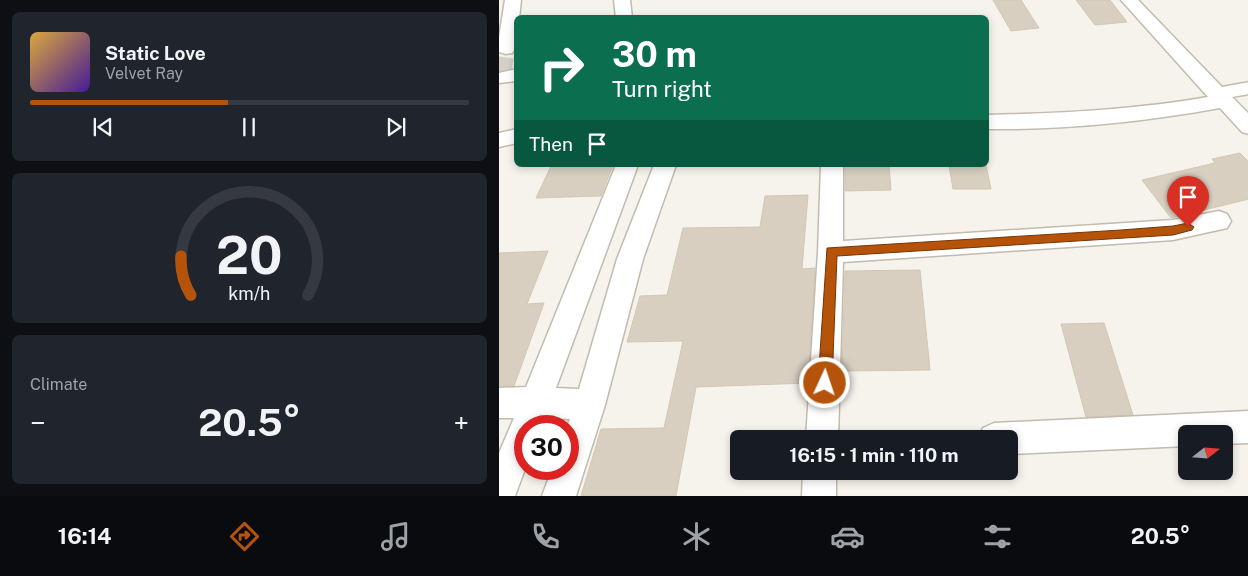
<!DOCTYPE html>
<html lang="en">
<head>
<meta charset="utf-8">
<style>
	body { margin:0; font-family:"Public Sans",sans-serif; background:#20242c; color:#f1f3f6; height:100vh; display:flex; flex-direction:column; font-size:19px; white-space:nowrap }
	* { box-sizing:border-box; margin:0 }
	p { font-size:16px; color:#9ea1a6 }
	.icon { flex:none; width:28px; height:28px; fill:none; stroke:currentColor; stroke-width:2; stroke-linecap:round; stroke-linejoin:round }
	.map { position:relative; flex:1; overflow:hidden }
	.side { display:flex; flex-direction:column; gap:12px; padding:12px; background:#0d0f14; width:499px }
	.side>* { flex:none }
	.guide { position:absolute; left:15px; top:15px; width:475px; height:152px; border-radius:8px; box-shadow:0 2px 8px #0003; background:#0b6e4f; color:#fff; overflow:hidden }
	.needle { width:32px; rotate:73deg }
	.tools { position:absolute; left:679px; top:425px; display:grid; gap:10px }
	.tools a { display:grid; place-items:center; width:55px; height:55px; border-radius:8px; background:#171b24; box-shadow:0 2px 8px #0003; font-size:25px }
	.speed { position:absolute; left:15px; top:415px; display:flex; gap:10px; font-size:25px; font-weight:700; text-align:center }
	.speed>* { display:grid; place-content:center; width:65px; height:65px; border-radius:50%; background:#171b24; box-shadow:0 2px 8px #0003; line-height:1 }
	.speed .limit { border:8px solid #d22; background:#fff; color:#111 }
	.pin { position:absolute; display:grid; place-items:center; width:42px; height:42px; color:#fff; margin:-51px -21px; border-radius:50% 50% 50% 0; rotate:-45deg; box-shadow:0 0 5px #0007 }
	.pin .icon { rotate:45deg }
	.me { position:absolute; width:55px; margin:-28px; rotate:3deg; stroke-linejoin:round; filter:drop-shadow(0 0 4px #0008) }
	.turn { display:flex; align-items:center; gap:18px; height:105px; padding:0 15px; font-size:22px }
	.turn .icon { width:65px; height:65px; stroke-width:2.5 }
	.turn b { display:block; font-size:35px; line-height:42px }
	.then { display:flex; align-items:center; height:48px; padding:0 15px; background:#0003; gap:10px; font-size:19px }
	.big { font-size:38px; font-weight:700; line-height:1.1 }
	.side .widget { flex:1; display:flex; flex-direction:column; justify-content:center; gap:8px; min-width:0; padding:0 18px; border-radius:8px; background:#20242c }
	.side .dial { align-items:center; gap:0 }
	.dial svg { height:130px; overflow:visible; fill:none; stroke:#363941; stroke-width:7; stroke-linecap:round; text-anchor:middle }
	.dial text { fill:#f1f3f6; stroke:none }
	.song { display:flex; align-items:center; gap:15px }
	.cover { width:60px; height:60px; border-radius:8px; background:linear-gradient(135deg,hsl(40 70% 55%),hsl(260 70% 35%)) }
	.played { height:5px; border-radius:2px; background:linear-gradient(90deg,#b45309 45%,#363941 45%) }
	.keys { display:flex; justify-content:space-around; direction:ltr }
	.heat { display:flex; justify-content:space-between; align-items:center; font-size:28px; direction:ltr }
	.trip { position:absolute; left:231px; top:430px; width:288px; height:50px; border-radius:8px; background:#171b24; box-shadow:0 2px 8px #0003; font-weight:700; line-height:50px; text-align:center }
	.menu { display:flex; height:80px; justify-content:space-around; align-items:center; background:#090b0e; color:#9ea1a6 }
	.menu .icon { width:35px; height:35px }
	.menu .selected { color:#b45309 }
	.menu b { font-size:22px; color:#f1f3f6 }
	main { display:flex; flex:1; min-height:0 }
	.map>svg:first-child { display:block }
	.building { fill:#d8cfc1; stroke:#d3c7b4 }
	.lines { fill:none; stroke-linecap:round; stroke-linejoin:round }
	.street-tunnel { stroke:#d4d0c8; stroke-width:18; stroke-dasharray:18 9; stroke-linecap:butt }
	.street-casing { stroke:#c2bbae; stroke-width:3 }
	.street { fill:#fff; fill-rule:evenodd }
	.route { fill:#b45309; stroke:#753606 }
</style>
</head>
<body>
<main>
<section class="side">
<div class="widget">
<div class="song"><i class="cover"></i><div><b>Static Love</b><p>Velvet Ray</p></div></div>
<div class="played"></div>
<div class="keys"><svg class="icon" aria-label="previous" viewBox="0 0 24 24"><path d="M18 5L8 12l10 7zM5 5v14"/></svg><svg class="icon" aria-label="pause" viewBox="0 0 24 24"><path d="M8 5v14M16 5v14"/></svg><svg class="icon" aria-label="next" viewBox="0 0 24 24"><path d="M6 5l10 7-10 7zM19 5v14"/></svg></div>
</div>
<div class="widget dial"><svg viewBox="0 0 100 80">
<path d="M14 69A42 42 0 1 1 86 69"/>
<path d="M14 69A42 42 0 0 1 8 45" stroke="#b45309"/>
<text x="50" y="56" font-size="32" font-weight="700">20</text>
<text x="50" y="72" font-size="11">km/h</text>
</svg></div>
<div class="widget"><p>Climate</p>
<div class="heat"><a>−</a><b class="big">20.5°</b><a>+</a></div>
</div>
</section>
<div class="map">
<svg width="750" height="496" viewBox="0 0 750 496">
	<rect width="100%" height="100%" fill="#f6f3ec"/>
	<!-- building -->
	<g class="building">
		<path d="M 494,0 L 522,0 L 540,28 L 512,31 Z"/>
		<path d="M 577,0 L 611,0 L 628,22 L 596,25 Z"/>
		<path d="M 741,153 L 750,162 L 750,199 L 672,218 L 643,180 L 716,163 L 713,159 Z"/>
		<path d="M 66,165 L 114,165 L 102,196 L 37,198 L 52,166 Z"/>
		<path d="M 346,165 L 390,165 L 392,190 L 346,191 Z"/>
		<path d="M 450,165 L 487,165 L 492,189 L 454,189 Z"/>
		<path d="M 309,195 L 303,269 L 316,268 L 309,383 L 197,387 L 177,496 L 82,496 L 102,429 L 165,428 L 184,341 L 128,342 L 141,296 L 168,295 L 184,228 L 261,227 L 266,196 Z"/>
		<path d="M 49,251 L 28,304 L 45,303 L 15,386 L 0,386 L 0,253 Z"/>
		<path d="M 421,270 L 431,370 L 343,371 L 346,271 Z"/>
		<path d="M 605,323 L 634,415 L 587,417 L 562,324 Z"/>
	</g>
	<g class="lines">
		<!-- street-tunnel -->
		<path class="street-tunnel" d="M 3,75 L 7,49"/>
		<!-- street casing -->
		<g class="street-casing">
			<g id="street">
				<path d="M 6,0 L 22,0 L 20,18 L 18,18 L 16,49 L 13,53 L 7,54 L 0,52 L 0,37 Z"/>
				<path d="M 115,0 L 131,0 L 133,18 L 117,18 Z"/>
				<path d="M 622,0 L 639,0 L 723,87 L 750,82 L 750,94 L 733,97 L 750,114 L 750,134 L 743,132 L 721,108 C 643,122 566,130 488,129 L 488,115 C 564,113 634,110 709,97 Z"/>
				<path d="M 18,69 L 18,81 L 0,83 L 0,73 Z"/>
				<path d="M 18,129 L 18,143 L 0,147 L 0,133 Z"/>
				<path d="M 117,165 L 139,165 L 57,388 L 80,389 L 118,259 L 155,165 L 177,165 L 144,259 L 106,405 L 77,496 L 43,496 L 53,469 L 69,469 L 68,426 L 71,419 L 46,418 L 43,426 L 26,426 L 26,469 L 16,496 L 0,496 L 0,453 L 15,418 L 0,418 L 0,388 L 27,387 Z"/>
				<path d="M 322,165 L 344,165 L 344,241 L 674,220 L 720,211 L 728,214 L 732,221 L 728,228 L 674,240 L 344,262 L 339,439 L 307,439 L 319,252 Z"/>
				<path d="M 750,411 L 750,443 L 725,444 L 725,434 L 688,434 L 688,446 L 510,454 L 510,439 L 479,439 L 484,428 L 495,423 Z"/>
				<path d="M 304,471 L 337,471 L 337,496 L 303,496 Z"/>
			</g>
		</g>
		<!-- street -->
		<use href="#street" class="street"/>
	</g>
	<!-- route -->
	<path class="route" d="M 689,223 L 695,227 L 693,230 L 674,235 L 338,256 L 333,383 L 331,387 L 326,389 L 321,387 L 319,383 L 328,248 L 622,230 L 674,226 Z"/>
</svg>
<div class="tools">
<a><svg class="needle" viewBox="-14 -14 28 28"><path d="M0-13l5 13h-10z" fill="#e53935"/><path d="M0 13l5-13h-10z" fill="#9ea1a6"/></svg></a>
</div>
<div class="speed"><div class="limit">30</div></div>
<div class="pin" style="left:689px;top:227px;background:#d93025"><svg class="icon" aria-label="arrive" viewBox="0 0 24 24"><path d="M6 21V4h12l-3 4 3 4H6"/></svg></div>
<svg class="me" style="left:326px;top:383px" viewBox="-20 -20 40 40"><circle r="17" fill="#b45309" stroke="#fff" stroke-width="3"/><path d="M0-11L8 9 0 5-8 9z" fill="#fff"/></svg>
<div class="trip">16:15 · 1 min · 110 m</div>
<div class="guide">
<div class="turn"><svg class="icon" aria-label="right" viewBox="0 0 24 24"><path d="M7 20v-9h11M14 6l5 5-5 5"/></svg><div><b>30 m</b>Turn right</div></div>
<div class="then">Then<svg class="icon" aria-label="arrive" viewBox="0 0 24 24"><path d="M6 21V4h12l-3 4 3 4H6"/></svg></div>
</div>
</div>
</main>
<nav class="menu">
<b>16:14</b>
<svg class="icon selected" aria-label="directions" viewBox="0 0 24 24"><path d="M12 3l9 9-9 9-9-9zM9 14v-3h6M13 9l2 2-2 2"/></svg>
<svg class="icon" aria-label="music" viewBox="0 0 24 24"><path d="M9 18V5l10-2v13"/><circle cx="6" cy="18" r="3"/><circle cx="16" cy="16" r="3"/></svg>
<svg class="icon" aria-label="phone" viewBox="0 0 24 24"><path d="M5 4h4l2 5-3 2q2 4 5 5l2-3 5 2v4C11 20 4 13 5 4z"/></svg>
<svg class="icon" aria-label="climate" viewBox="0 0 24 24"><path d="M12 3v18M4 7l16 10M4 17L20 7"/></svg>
<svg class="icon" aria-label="car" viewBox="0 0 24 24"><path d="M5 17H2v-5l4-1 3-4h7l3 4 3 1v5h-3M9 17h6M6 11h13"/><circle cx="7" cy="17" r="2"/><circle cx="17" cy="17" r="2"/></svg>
<svg class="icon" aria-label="filters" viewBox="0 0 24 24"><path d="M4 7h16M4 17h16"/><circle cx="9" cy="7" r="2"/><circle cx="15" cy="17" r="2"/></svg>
<b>20.5°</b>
</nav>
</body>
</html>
